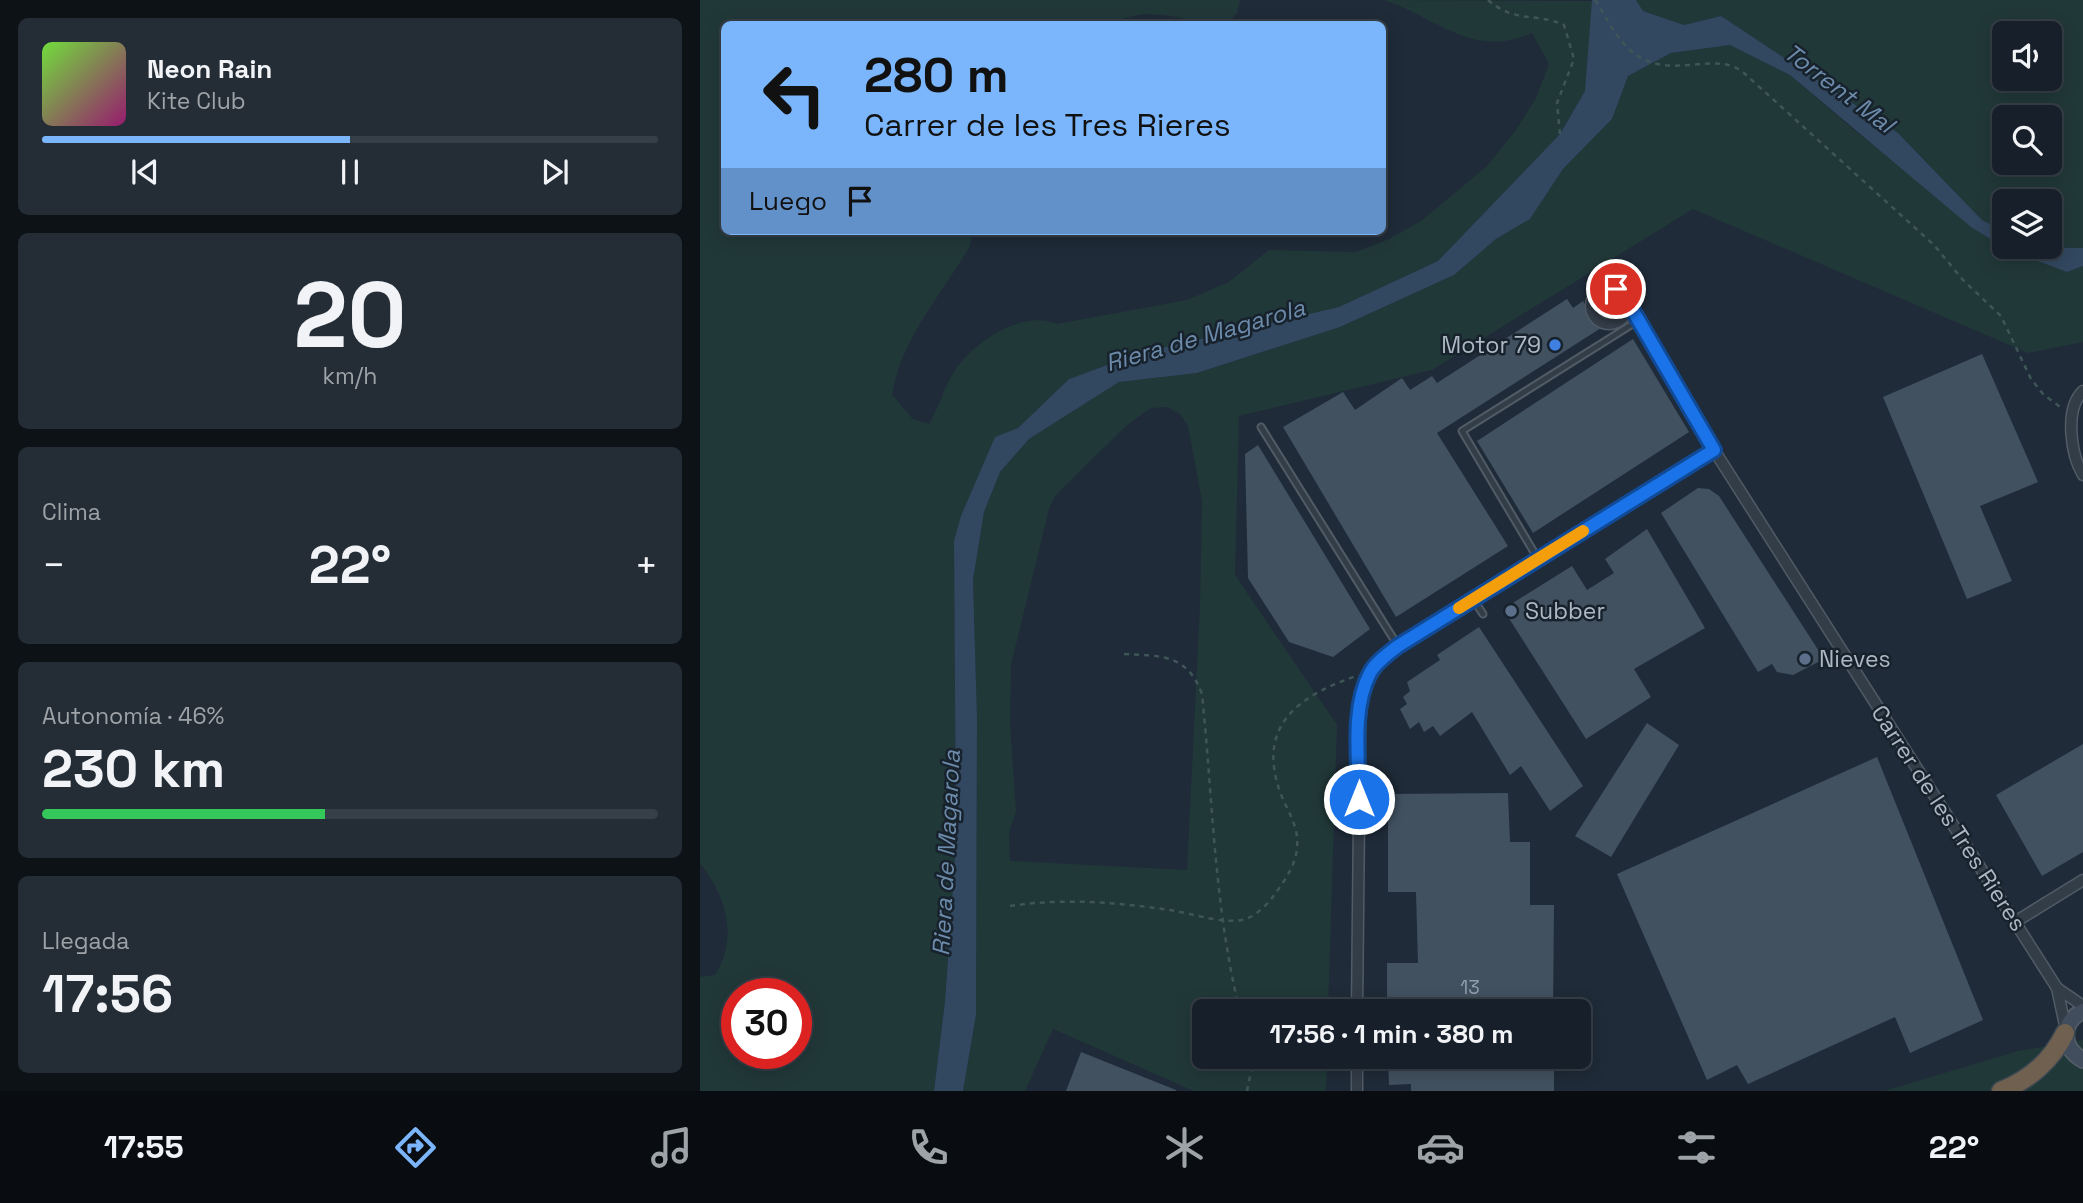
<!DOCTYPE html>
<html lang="es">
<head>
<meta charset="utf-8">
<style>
	body { margin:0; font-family:"Space Grotesk",sans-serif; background:#242d36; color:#f1f3f6; height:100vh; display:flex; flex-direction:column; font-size:26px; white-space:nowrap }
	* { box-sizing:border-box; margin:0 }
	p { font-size:23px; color:#9ea3a8 }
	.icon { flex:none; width:38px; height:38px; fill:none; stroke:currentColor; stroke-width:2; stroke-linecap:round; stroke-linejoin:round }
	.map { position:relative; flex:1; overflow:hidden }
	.panel { display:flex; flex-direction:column; gap:18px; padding:18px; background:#0d1217; width:700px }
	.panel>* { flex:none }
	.guide { position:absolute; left:21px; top:21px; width:665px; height:214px; border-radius:10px; box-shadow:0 4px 18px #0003,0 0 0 2px #363e47; background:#7bb6fc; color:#111; overflow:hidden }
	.buttons { position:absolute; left:1292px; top:21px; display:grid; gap:14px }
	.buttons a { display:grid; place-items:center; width:70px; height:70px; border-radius:10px; background:#17202a; box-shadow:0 4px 18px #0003,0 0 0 2px #363e47; font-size:35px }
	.speed { position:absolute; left:21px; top:978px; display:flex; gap:14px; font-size:35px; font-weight:700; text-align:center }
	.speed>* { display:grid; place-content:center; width:91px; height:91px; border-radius:50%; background:#17202a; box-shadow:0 4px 18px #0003,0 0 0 2px #363e47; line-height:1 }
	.speed .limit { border:10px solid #d22; background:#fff; color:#111 }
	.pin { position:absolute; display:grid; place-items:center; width:60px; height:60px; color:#fff; margin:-30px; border:4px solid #fff; border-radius:50%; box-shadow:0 2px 7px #0007 }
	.me { position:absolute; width:77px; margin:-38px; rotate:0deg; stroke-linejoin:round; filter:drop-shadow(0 0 5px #0008) }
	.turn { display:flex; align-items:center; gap:24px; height:147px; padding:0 28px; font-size:32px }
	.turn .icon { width:91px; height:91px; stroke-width:2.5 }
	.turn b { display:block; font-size:49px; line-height:60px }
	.then { display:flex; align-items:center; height:66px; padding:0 28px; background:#0003; gap:14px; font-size:26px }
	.big { font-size:52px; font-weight:600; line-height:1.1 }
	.panel .card { flex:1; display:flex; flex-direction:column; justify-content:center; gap:10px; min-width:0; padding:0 24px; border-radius:10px; background:#242d36 }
	.panel .dial { align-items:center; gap:0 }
	.dial b { font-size:91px; line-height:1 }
	.song { display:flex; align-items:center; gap:21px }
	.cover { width:84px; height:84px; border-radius:10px; background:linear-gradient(135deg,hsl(100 70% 55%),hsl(320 70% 35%)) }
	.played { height:7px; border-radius:4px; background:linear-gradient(90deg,#7bb6fc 50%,#363e47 50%) }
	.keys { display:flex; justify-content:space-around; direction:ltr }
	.heat { display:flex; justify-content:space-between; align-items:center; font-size:38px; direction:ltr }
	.charge { height:10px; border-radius:5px; background:linear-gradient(90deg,#34c759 46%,#363e47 0) }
	.trip { position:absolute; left:492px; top:999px; width:399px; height:70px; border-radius:10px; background:#17202a; box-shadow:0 4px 18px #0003,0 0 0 2px #363e47; font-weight:600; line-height:70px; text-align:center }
	.menu { display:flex; height:112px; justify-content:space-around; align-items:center; background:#090d11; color:#9ea3a8 }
	.menu .icon { width:49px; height:49px }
	.menu .current { color:#7bb6fc }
	.menu b { font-size:32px; color:#f1f3f6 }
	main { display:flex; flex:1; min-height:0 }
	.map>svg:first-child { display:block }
	.green { fill:#213839; fill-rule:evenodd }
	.water { fill:#324860 }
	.building { fill:#425160 }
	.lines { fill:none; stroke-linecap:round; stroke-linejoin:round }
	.service-casing { stroke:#505b66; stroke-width:9 }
	.minor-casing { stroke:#505b66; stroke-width:13 }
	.secondary-casing { stroke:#505b66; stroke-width:18 }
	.motorway-casing { stroke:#3d4853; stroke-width:21 }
	.path { stroke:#3f5557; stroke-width:2.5; stroke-dasharray:5 5; stroke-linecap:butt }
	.service { stroke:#333d48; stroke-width:5 }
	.minor { stroke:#333d48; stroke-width:10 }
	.secondary { stroke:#414d5c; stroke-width:14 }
	.motorway { stroke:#6f604f; stroke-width:18 }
	.route-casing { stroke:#114b97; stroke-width:18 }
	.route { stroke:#1a73e8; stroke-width:12 }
	.slow { stroke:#f59e0b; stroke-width:12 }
	.shop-dot { fill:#3f7fe0; stroke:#18222d; stroke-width:2.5 }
	.service-dot { fill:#5c6f8a; stroke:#18222d; stroke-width:2.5 }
	.labels { text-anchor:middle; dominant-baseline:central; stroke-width:5; stroke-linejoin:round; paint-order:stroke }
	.number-label { font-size:19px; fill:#929eac }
	.poi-label { font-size:23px; fill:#adb8c5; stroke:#18222d; text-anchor:start }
	.street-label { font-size:23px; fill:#adb8c5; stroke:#18222d }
	.water-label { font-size:24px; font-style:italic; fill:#6c8baa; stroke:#18222d }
</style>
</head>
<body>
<main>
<section class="panel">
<div class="card">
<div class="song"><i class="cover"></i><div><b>Neon Rain</b><p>Kite Club</p></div></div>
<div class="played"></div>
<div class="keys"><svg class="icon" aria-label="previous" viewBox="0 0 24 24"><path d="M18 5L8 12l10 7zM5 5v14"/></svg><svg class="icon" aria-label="pause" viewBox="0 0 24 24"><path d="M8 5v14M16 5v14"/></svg><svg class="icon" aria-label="next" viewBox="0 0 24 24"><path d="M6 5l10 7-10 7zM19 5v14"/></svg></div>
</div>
<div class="card dial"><b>20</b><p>km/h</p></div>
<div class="card"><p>Clima</p>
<div class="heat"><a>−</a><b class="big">22°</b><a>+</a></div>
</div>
<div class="card"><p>Autonomía · 46%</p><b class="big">230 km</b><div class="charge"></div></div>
<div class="card"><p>Llegada</p><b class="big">17:56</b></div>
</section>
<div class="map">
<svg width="1383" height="1091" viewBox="0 0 1383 1091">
	<rect width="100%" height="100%" fill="#1f2b38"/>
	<!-- green -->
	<g class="green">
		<path d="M 0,0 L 540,0 L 537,13 L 527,24 C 486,24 450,2 412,24 L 24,24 L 24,231 L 273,231 L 270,246 C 242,294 201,339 192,395 L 213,419 L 229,424 C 238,409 243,391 252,375 C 271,343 321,309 357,324 L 487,300 L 529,282 L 569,250 L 656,252 L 689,239 L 721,221 L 787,166 L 816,130 L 836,98 L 849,64 L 832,33 C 774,60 736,17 684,0 L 893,1 L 885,91 L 860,134 L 738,261 L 639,307 L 440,353 L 369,379 L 318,428 L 295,438 L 254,541 L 256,843 L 245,1001 L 234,1091 L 0,1091 L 0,977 L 15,975 C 39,937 26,896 0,863 ZM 37,994 L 96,994 L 96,1054 L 37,1054 Z"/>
		<path d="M 936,0 L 1383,0 L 1383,248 L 1336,247 L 1349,247 L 1349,201 L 1304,201 L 1304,231 L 1282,220 L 1198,133 L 1021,16 L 984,25 L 943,11 ZM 1304,33 L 1349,33 L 1349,79 L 1304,79 ZM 1304,117 L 1349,117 L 1349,163 L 1304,163 Z"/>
		<path d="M 1030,45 L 1090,75 L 1154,130 L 1310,251 L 1367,272 L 1383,266 L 1383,342 L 1328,353 L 993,209 L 732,370 L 539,416 L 535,575 L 637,725 L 628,1011 L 504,1012 L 504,1057 L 627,1057 L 626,1091 L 494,1091 L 353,1029 L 325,1091 L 263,1091 L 276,1015 L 277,718 L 273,580 L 284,512 L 300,472 L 329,439 L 419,382 L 497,373 L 640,327 L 754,275 L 796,239 L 830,219 L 863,169 L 912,119 L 928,76 L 971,53 ZM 467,407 L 480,414 L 488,426 L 502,501 L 500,606 L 487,870 L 310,861 L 309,832 L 316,812 L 310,724 L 311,665 L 349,509 L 355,496 L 427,425 L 451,408 Z"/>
		<path d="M 1383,1040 L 1383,1091 L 1184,1091 L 1318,1051 Z"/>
	</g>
	<!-- water -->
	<path class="water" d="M 892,0 L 936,0 L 943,11 L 984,25 L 1021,16 L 1198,133 L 1282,220 L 1304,231 L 1304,247 L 1383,248 L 1383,266 L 1367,272 L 1310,251 L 1271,227 L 1090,75 L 1030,45 L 971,53 L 928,76 L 912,119 L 863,169 L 830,219 L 796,239 L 754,275 L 640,327 L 497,373 L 419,382 L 329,439 L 300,472 L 284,512 L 273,580 L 277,718 L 276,1015 L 263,1091 L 234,1091 L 245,1001 L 256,843 L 254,541 L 261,516 L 295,437 L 318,428 L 369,379 L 440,353 L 639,307 L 738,261 L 860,134 L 885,91 Z"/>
	<!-- building -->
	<g class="building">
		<path d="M 867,299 L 873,308 L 883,301 L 901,328 L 737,433 L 808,546 L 696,617 L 583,427 L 643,392 L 655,410 L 702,378 L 710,390 L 732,376 L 737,383 Z"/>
		<path d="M 933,339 L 989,432 L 833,533 L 777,441 Z"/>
		<path d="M 1282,354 L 1338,482 L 1280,506 L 1312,581 L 1267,599 L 1183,397 Z"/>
		<path d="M 558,445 L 670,629 L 633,657 L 589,642 L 548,578 L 545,454 Z"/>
		<path d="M 998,488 L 1009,489 L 1019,496 L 1124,659 L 1093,675 L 1077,672 L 1072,664 L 1058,672 L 961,513 Z"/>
		<path d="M 947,529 L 1005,628 L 934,669 L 951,697 L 886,739 L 803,609 L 872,566 L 887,590 L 914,573 L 905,559 Z"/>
		<path d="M 779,627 L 883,786 L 850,811 L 821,766 L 810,775 L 772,712 L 740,736 L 733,726 L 724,732 L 719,722 L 710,729 L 700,709 L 707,704 L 703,697 L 710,691 L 707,682 L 740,660 L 737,655 Z"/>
		<path d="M 947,723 L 979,745 L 911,857 L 875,836 Z"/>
		<path d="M 1383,744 L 1383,852 L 1342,876 L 1296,795 Z"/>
		<path d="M 1177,757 L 1283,1020 L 1210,1053 L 1195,1017 L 1048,1084 L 1037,1065 L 1007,1080 L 917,874 Z"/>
		<path d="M 808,793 L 810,842 L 830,842 L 830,905 L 854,905 L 853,1012 L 687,1012 L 687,963 L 718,963 L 716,892 L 688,892 L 688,794 Z"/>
		<path d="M 381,1052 L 476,1090 L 476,1091 L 366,1091 Z"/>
		<path d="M 688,1057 L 854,1057 L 854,1091 L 711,1091 L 711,1084 L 689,1085 Z"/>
	</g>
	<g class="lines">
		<!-- service casing -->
		<g class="service-casing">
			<g id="service">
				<path d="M 561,427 L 698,646"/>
				<path d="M 838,559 L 762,431 L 931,325"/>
				<path d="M 773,599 L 783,614"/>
			</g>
		</g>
		<!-- minor casing -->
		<g class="minor-casing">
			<g id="minor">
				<circle cx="909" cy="306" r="18"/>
				<path d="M 927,303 L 1014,450 L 1357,988 L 1366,1030"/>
				<path d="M 1383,391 C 1364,409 1371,455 1383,475"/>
				<path d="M 1315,922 L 1383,880"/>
				<path d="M 1357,988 L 1383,1006"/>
				<path d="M 657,1012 L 660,720 C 664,683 670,670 698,646 L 1014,450"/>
				<path d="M 657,1091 L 657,1057"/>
			</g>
		</g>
		<!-- secondary casing -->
		<g class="secondary-casing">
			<path id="secondary" d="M 1383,1011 C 1360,1022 1361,1048 1383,1060"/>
		</g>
		<!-- motorway casing -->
		<g class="motorway-casing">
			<path id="motorway" d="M 1301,1091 C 1329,1080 1352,1060 1365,1033"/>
		</g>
		<!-- path -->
		<g class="path">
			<path d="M 788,0 C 816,24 835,12 864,25 L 874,59 L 857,103 L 860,134"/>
			<path d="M 895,0 C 906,17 915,36 930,50 C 968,84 1015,48 1044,73 L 1234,245 L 1263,280 L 1301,316 L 1331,379 L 1343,394 L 1363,409"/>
			<path d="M 424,654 C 462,656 487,654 502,694 C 513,801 514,907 540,1012"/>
			<path d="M 310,906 C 363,898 416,902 469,910 C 492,913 520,924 542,920 C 553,918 566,906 572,898 C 583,883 596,866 597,847 C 599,825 587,811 580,792 C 556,723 601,695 659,675"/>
			<path d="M 547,1091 L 554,1057"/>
		</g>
		<!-- service -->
		<use href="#service" class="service"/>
		<!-- minor -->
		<use href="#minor" class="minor"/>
		<!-- secondary -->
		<use href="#secondary" class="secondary"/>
		<!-- motorway -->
		<use href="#motorway" class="motorway"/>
	</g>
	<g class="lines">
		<!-- route casing -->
		<g class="route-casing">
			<path id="route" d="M 659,799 C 659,760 651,709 670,673 C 676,662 689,653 698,646 L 1014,450 L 925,297 L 916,289"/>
		</g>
		<!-- route -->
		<use href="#route" class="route"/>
		<!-- slow -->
		<path class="slow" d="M 759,608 L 883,531"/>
	</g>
	<!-- markers -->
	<circle class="shop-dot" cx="855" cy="345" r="7"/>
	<g class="service-dot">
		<circle cx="811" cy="611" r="7"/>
		<circle cx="1105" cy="659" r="7"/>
	</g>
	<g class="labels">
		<!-- number labels -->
		<g class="number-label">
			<text x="770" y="987">13</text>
		</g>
		<!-- poi labels -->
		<g class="poi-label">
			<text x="841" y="345" text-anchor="end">Motor 79</text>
			<text x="825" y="611">Subber</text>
			<text x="1119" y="659">Nieves</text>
		</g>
		<!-- street labels -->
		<g class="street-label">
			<text transform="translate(1249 818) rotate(57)">Carrer de les Tres Rieres</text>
		</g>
		<!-- water labels -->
		<g class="water-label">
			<text transform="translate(1139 88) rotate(37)">Torrent Mal</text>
			<text transform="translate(505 335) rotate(-16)">Riera de Magarola</text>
			<text transform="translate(246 853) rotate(-87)">Riera de Magarola</text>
		</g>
	</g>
</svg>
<div class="buttons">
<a><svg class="icon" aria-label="sound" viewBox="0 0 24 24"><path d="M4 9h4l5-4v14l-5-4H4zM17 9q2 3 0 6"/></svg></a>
<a><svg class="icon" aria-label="search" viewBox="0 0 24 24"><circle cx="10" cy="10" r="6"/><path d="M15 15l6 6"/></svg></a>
<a><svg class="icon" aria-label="layers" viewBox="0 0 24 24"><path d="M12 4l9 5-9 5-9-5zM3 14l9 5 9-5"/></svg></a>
</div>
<div class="speed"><div class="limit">30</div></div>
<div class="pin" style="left:916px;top:289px;background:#d93025"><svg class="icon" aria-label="arrive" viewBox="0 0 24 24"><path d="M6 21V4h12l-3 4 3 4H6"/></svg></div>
<svg class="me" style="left:659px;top:799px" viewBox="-20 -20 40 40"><circle r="17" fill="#1a73e8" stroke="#fff" stroke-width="3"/><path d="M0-11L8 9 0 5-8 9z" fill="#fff"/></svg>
<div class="trip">17:56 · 1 min · 380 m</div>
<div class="guide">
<div class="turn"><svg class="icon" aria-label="left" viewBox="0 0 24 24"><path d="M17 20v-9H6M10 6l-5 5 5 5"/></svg><div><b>280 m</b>Carrer de les Tres Rieres</div></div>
<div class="then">Luego<svg class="icon" aria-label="arrive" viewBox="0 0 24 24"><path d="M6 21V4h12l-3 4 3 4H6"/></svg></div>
</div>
</div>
</main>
<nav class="menu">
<b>17:55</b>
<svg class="icon current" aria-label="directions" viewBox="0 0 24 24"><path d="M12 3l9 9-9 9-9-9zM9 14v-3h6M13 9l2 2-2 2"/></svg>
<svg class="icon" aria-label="music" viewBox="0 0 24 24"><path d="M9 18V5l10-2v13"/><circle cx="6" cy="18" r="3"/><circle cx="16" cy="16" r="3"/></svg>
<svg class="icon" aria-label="phone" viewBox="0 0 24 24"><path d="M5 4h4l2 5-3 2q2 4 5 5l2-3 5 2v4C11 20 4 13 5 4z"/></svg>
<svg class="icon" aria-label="climate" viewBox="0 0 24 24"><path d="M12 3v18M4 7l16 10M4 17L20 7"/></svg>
<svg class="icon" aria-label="car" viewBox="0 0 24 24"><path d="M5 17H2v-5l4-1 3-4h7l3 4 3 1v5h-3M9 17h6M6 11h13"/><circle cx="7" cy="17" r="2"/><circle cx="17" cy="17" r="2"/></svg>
<svg class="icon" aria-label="filters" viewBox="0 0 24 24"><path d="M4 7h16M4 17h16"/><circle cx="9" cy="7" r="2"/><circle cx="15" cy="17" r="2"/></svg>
<b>22°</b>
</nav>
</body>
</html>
